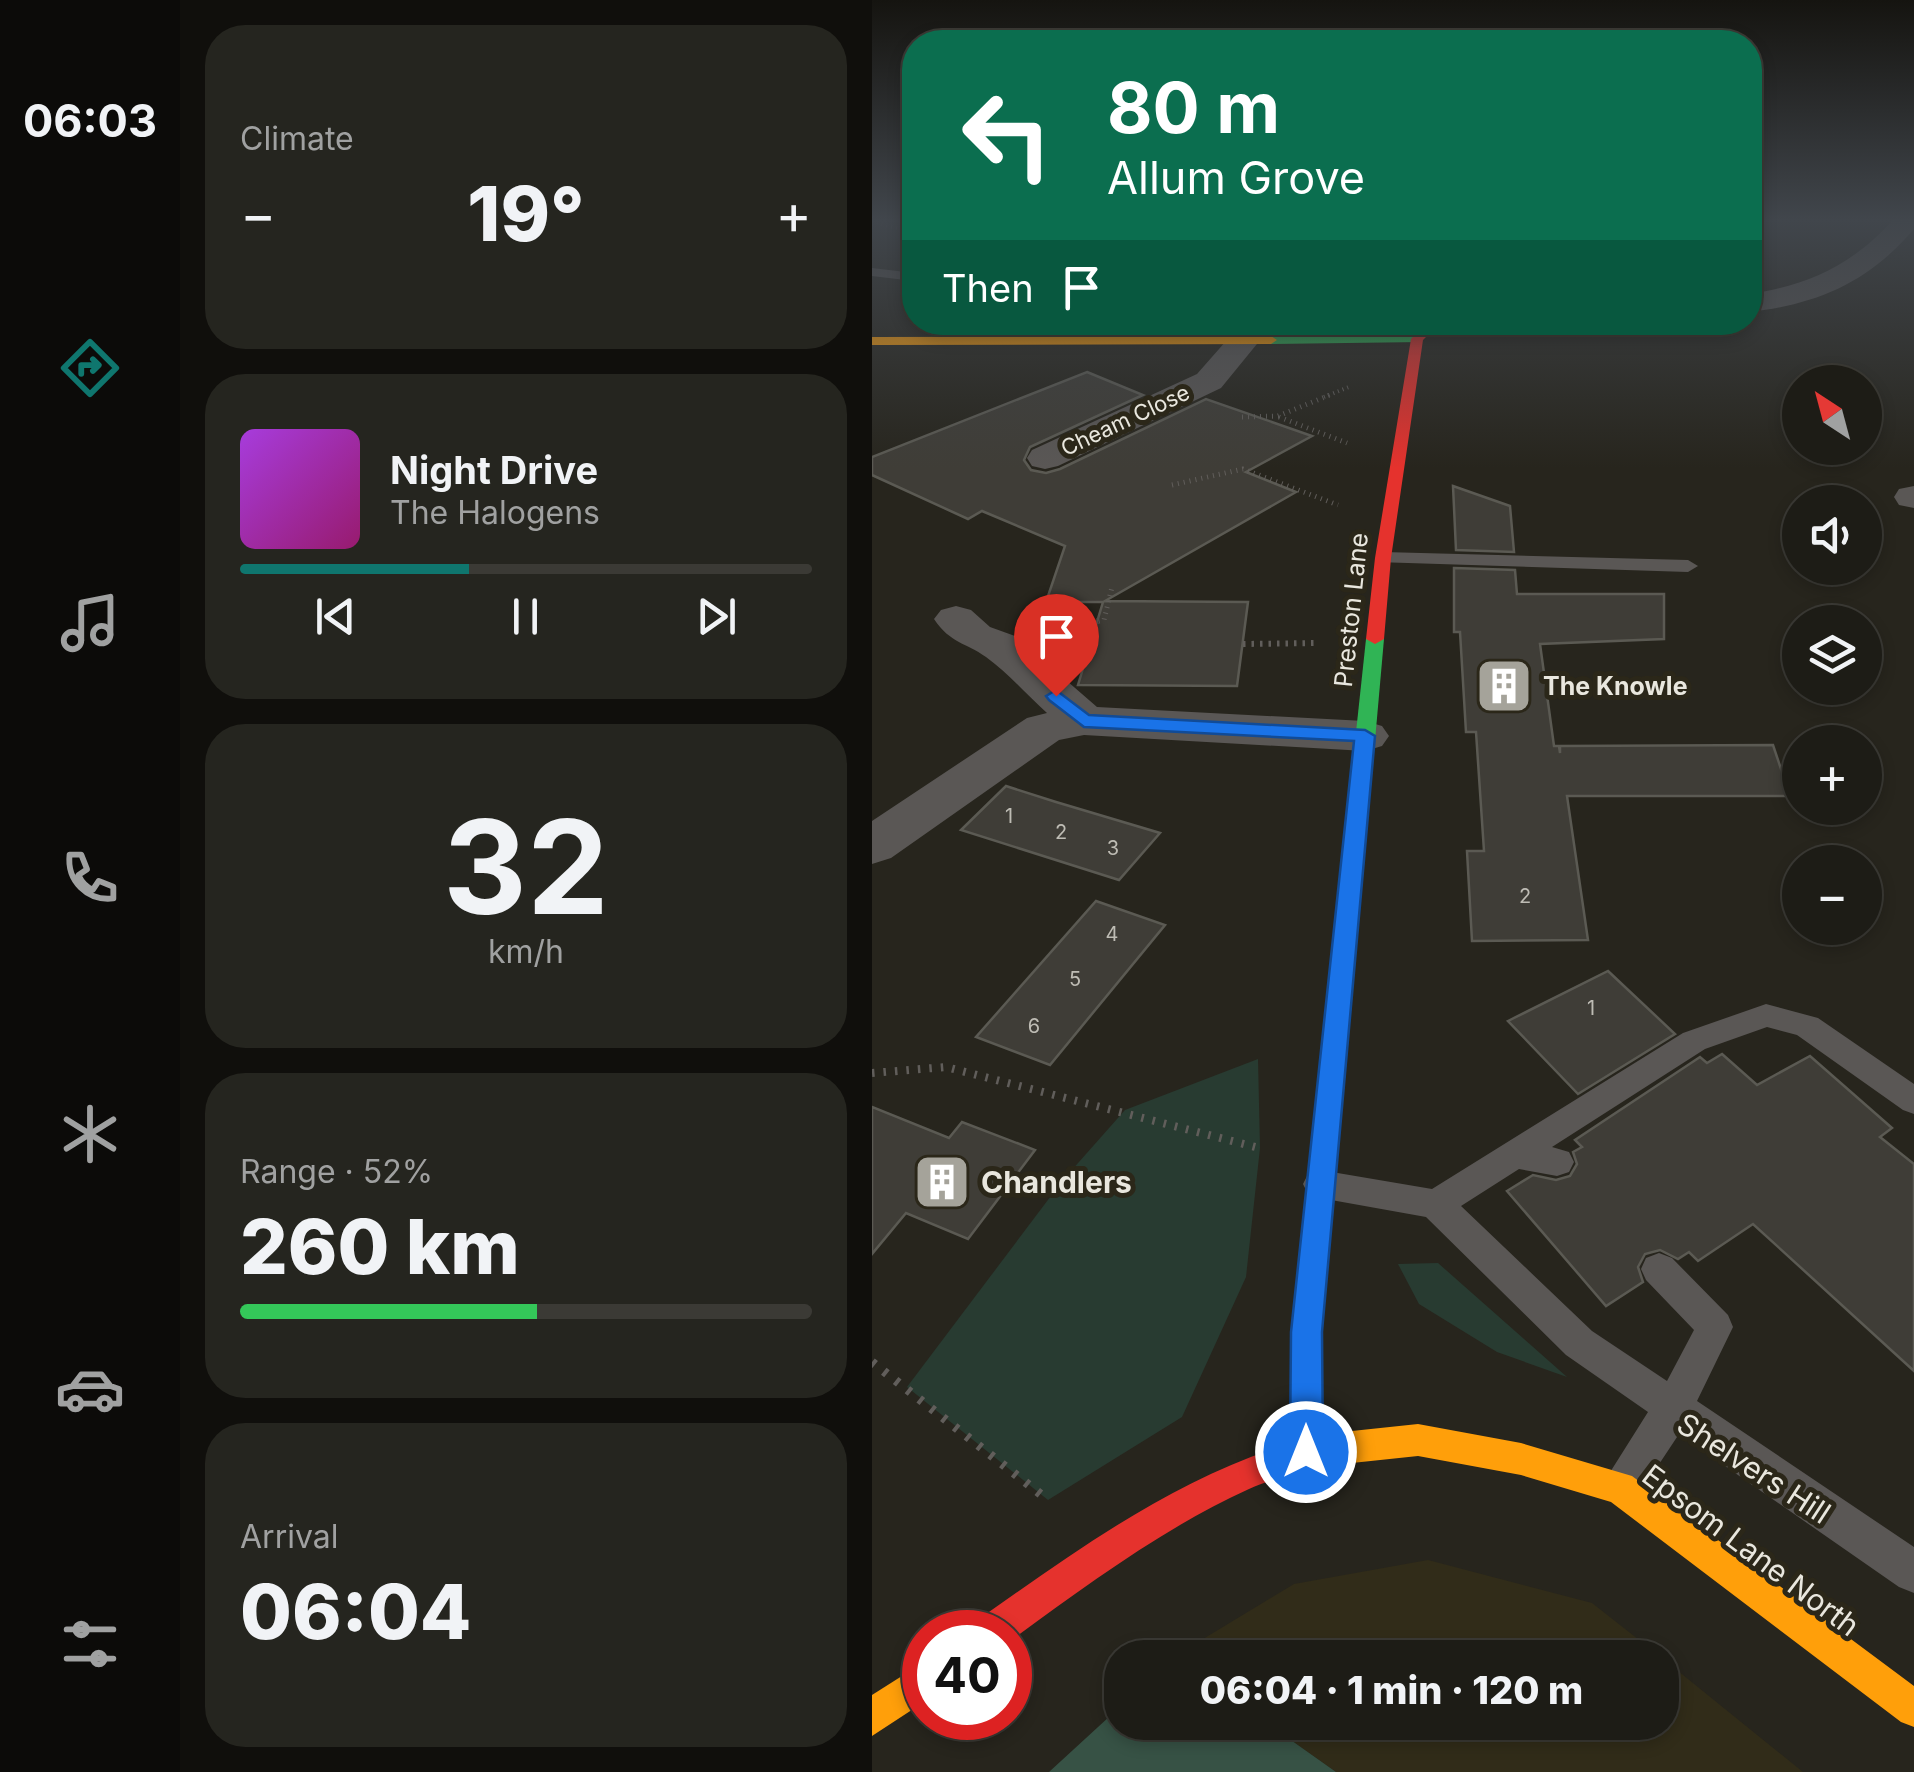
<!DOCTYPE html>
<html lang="en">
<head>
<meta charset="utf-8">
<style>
	body { margin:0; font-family:Inter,sans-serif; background:#25251f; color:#f1f3f6; height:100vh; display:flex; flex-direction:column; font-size:38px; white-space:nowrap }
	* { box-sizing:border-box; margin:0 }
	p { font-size:32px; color:#a0a1a1 }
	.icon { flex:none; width:55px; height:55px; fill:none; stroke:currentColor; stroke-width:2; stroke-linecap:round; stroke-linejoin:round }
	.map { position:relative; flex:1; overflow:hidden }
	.drawer { display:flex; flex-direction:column; gap:25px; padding:25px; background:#100f0c; width:692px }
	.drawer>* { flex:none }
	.banner { position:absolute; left:30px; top:30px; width:860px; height:305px; border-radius:40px; box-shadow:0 5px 15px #0003,0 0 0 2px #3b3a35; background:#0b6e4f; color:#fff; overflow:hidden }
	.needle { width:65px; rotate:324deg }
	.tools { position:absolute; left:910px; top:365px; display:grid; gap:20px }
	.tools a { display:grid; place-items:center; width:100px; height:100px; border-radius:50%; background:#1d1c16; box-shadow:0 5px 15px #0003,0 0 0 2px #3b3a35; font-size:50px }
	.speed { position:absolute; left:30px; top:1610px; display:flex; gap:20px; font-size:50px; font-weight:700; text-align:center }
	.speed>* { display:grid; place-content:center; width:130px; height:130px; border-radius:50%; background:#1d1c16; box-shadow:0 5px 15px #0003,0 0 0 2px #3b3a35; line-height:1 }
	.speed .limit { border:15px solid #d22; background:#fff; color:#111 }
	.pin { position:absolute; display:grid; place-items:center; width:85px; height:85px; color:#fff; margin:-102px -42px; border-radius:50% 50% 50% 0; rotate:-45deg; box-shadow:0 0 10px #0007 }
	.pin .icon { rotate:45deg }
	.me { position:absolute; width:110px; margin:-55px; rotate:0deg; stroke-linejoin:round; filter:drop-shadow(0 0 8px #0008) }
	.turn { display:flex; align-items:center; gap:35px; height:210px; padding:0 40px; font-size:45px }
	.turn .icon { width:130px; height:130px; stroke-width:2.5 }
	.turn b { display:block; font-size:70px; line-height:85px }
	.then { display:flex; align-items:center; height:95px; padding:0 40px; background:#0003; gap:20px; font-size:38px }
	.big { font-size:75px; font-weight:800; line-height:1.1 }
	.drawer .widget { flex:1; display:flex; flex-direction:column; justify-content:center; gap:15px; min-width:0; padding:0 35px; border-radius:40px; background:#25251f }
	.drawer .dial { align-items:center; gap:0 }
	.dial b { font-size:130px; line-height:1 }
	.song { display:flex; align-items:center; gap:30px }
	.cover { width:120px; height:120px; border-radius:15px; background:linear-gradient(135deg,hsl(280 70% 55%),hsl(320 70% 35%)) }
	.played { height:10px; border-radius:5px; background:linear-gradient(90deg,#0f766e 40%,#3b3a35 40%) }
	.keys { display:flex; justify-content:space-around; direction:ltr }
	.heat { display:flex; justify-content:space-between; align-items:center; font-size:55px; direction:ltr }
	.charge { height:15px; border-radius:8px; background:linear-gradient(90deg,#34c759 52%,#3b3a35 0) }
	.trip { position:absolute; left:232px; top:1640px; width:575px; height:100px; border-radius:40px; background:#1d1c16; box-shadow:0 5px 15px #0003,0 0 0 2px #3b3a35; font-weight:800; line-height:100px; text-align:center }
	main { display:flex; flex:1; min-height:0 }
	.dock { display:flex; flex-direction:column; width:180px; justify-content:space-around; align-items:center; background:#0c0b09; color:#a0a1a1 }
	.dock .icon { width:70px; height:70px }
	.dock .current { color:#0f766e }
	.dock b { font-size:45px; color:#f1f3f6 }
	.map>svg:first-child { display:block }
	.built { fill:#312c19 }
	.green { fill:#283b31 }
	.forest { fill:#375245 }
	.building { fill:#3f3d37; stroke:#5b5a53; stroke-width:2.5 }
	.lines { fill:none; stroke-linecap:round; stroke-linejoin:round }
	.path-far4 { stroke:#615e5b; stroke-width:4; stroke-dasharray:1 4; stroke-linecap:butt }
	.path-far3 { stroke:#615e5b; stroke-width:5; stroke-dasharray:1 5; stroke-linecap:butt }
	.path-far2 { stroke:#615e5b; stroke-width:6; stroke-dasharray:2.5 6; stroke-linecap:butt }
	.path-far1 { stroke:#615e5b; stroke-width:8; stroke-dasharray:2.5 9; stroke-linecap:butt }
	.path { stroke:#615e5b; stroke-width:9; stroke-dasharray:4 11; stroke-linecap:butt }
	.lane { fill:#5a5755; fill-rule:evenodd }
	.street { fill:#5a5755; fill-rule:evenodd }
	.fast { fill:#30b455; fill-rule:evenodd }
	.slow { fill:#ff9f0a; fill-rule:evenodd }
	.jam { fill:#e5322d; fill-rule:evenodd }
	.route { fill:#1a73e8; stroke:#114b97; stroke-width:2.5 }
	.labels { text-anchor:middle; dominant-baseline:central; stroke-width:10; stroke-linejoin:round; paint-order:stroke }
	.number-label { font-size:20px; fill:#bebcb4 }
	.far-street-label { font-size:22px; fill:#e9e7de; stroke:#2b2719 }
	.street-label { font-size:25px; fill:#e9e7de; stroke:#2b2719 }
	.poi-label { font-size:25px; font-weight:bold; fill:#e9e7de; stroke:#2b2719; text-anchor:start }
	.near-poi-label { font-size:30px; font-weight:bold; fill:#e9e7de; stroke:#2b2719; text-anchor:start }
	.near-street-label { font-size:30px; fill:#e9e7de; stroke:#2b2719 }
</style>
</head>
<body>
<main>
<nav class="dock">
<b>06:03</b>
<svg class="icon current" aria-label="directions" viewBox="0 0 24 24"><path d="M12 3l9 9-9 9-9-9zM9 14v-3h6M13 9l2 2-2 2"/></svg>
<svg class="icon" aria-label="music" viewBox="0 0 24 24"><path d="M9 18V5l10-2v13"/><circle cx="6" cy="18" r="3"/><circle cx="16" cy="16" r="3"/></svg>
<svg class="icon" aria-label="phone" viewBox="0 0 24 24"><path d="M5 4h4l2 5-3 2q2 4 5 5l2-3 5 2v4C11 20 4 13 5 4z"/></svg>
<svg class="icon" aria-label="climate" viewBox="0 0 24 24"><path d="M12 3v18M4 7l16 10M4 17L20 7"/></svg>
<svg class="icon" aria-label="car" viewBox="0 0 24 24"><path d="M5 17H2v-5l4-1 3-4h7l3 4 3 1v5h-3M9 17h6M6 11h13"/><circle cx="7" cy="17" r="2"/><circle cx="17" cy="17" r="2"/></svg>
<svg class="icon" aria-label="filters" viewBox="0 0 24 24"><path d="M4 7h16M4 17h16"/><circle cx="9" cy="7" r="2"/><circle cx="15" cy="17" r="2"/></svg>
</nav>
<section class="drawer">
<div class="widget"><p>Climate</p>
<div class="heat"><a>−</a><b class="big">19°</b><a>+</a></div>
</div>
<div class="widget">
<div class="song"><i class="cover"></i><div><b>Night Drive</b><p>The Halogens</p></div></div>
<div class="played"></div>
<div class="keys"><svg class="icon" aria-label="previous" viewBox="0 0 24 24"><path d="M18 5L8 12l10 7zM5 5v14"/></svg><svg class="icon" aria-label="pause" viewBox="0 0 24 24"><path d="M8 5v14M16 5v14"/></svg><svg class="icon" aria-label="next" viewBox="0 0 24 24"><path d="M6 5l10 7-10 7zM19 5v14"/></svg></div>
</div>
<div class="widget dial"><b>32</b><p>km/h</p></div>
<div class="widget"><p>Range · 52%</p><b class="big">260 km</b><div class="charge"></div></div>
<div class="widget"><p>Arrival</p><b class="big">06:04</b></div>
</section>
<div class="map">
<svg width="1042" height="1772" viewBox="0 0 1042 1772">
	<rect width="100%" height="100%" fill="#27251d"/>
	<!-- built -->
	<g class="built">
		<path d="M 556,1560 L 720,1603 L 790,1658 L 303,1656 L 422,1584 Z"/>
		<path d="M 790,1658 L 931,1772 L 464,1772 L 395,1723 L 790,1722 Z"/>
	</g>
	<!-- green -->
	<g class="green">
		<path d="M 386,1059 L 388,1148 L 374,1277 L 310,1417 L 176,1500 L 35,1387 L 191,1180 L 253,1110 Z"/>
		<path d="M 566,1263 L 695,1377 L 625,1352 L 547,1304 L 526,1264 Z"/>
	</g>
	<!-- forest -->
	<path class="forest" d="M 250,1705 L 250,1722 L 395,1723 L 464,1772 L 177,1772 Z"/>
	<!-- building -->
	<g class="building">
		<path d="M 215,372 L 271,395 L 158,447 L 152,460 L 159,470 L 174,473 L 188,469 L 334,399 L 440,436 L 374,472 L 424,492 L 233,601 L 376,602 L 365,686 L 206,685 L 231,602 L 174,602 L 193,546 L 110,511 L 96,519 L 0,475 L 0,457 Z"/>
		<path d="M 581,486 L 638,506 L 642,552 L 584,550 Z"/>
		<path d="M 582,568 L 643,570 L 645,594 L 792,594 L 792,639 L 668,644 L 682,746 L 687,746 L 688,753 L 688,746 L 901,745 L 918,796 L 695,796 L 716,940 L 600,941 L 595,851 L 612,851 L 604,732 L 594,732 L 588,632 L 582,632 Z"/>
		<path d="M 134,786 L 184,802 L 288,833 L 247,880 L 89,830 Z"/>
		<path d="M 224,901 L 293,925 L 178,1065 L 104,1037 Z"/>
		<path d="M 736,971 L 803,1034 L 706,1094 L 636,1021 Z"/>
		<path d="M 850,1054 L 885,1085 L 938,1056 L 1020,1128 L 1008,1137 L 1042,1164 L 1042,1371 L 881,1224 L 826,1261 L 817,1252 L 806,1259 L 788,1250 L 773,1254 L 766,1267 L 771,1282 L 734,1306 L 635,1191 L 661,1175 L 684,1180 L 698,1176 L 705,1164 L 701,1152 L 710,1147 L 703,1140 L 828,1057 L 835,1063 Z"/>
		<path d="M 0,1107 L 77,1138 L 90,1122 L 163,1150 L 96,1239 L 34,1213 L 0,1254 Z"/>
	</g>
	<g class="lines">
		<!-- path-far4 -->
		<g class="path-far4">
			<path d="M 0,221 L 42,233"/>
			<path d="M 452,397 L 477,387"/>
		</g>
		<!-- path-far3 -->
		<g class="path-far3">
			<path d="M 370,417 L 406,416 L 458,395"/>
			<path d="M 407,417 L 475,443"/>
			<path d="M 300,485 L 371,469 L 466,505"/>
			<path d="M 215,624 L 232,620 L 240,587"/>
		</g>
		<!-- path-far2 -->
		<g class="path-far2">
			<path d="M 192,629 L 226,621"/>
			<path d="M 371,644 L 446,643"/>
		</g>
		<!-- path-far1 -->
		<path class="path-far1" d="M 0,1073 L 74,1067 L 387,1148"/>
		<!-- path -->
		<path class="path" d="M 0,1362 L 176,1500"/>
		<!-- lane -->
		<g class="lane">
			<path d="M 0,268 L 42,273 L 42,281 L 0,276 Z"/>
			<path d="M 511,552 L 816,560 L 826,566 L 816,572 L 504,562 L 504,554 Z"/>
			<path d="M 894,1004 L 946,1018 L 1042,1084 L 1042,1114 L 1031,1110 L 925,1035 L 895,1027 L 833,1049 L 680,1147 L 697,1152 L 702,1162 L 697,1172 L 685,1176 L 647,1169 L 589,1206 L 720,1331 L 795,1381 L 822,1330 L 774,1280 L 769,1269 L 774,1258 L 787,1253 L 800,1258 L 856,1315 L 861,1327 L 825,1401 L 1042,1547 L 1042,1593 L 1027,1587 L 807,1434 L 764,1499 L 750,1505 L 736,1499 L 730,1485 L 776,1412 L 694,1355 L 554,1217 L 448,1198 L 436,1194 L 431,1184 L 436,1174 L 448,1170 L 560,1189 L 811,1033 Z"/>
		</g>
		<!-- street -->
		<g class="street">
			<path d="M 1021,220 L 1042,220 L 1042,229 C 997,282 946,304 878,312 L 878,294 C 937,285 980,265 1021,220 Z"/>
			<path d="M 373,330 L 384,332 L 389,339 L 349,388 L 186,466 L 173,469 L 160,466 L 155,458 L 160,450 L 325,374 L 362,332 Z"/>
			<path d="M 1042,486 L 1042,508 L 1027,505 L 1022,497 L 1027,489 Z"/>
			<path d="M 84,606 L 99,610 L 118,627 L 143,636 L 225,707 L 493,721 L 510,726 L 517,736 L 510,746 L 493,751 L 212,735 L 187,740 L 19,858 L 0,864 L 0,821 L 155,718 L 175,713 C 155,695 136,673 114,657 C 93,642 79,644 62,619 L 69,610 Z"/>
		</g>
		<!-- fast -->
		<g class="fast">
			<path d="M 545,335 L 550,336 L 550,342 L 399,344 L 393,340 L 399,336 Z"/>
			<path d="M 503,634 L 512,639 L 474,1068 L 470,1075 L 461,1078 L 452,1075 L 448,1068 L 494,639 Z"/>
		</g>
		<!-- slow -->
		<g class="slow">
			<path d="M 0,337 L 399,336 L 405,340 L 399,344 L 0,345 Z"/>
			<path d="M 461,1058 L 470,1061 L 474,1068 L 450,1332 L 450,1437 L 461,1433 L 546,1424 L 649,1443 L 760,1476 L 1042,1686 L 1042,1727 L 1029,1722 L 739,1502 L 649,1475 L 546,1456 L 461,1465 L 448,1457 L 445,1463 L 434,1468 L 423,1463 L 418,1452 L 420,1332 L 448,1068 L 452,1061 Z"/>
			<path d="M 52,1662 L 52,1702 L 0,1736 L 0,1695 Z"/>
		</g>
		<!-- jam -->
		<g class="jam">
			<path d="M 555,322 L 569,322 L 551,340 L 519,558 L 512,639 L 503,644 L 494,639 L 503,558 L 539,339 Z"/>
			<path d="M 461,1433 L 472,1438 L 477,1449 L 472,1460 C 442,1473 408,1475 377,1489 C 291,1528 214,1586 138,1641 L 138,1632 L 102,1632 L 107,1619 C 217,1542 327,1460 461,1433 Z"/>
		</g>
	</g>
	<!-- sky -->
	<linearGradient id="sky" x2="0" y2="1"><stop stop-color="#151410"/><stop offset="0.47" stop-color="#41464c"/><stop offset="1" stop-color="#41464c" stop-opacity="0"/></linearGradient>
	<rect width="1042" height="468" fill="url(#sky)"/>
	<!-- route -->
	<path class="route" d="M 184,690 L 217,715 L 493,730 L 503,736 L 450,1332 L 451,1452 L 446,1463 L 434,1468 L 423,1463 L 418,1452 L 419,1332 L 482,741 L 212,727 L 177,700 L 174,696 Z"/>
	<!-- icons -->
	<defs>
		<g id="building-square" transform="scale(2.875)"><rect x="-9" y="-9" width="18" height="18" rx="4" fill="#a5a39a" stroke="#2b2719"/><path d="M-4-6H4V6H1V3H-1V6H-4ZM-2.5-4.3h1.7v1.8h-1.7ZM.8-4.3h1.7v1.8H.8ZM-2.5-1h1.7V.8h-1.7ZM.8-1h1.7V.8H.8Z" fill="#fff"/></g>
	</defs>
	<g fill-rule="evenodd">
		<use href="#building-square" x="632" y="686"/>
		<use href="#building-square" x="70" y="1182"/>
	</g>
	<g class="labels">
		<!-- number labels -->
		<g class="number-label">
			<text x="137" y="816">1</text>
			<text x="189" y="832">2</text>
			<text x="241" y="848">3</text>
			<text x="653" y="896">2</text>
			<text x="240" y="934">4</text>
			<text x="203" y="979">5</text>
			<text x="719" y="1008">1</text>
			<text x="162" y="1026">6</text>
		</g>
		<!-- far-street labels -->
		<g class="far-street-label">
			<text transform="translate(253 420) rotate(-25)">Cheam Close</text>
		</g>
		<!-- street labels -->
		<g class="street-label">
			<text transform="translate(479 610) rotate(-84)">Preston Lane</text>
		</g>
		<!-- poi labels -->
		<g class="poi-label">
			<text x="671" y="686">The Knowle</text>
		</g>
		<!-- near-poi labels -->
		<g class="near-poi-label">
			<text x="109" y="1182">Chandlers</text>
		</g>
		<!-- near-street labels -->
		<g class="near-street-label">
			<text transform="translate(882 1468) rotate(33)">Shelvers Hill</text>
			<text transform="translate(879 1550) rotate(37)">Epsom Lane North</text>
		</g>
	</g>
</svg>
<div class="tools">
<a><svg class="needle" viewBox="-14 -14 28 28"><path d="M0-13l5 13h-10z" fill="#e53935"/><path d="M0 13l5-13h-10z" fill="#a0a1a1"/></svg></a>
<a><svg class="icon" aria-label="sound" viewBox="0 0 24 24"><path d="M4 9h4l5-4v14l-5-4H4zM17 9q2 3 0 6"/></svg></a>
<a><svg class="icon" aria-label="layers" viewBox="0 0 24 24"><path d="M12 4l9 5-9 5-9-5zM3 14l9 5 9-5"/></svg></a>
<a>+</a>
<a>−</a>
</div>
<div class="speed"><div class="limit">40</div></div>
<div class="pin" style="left:184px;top:696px;background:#d93025"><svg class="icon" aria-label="arrive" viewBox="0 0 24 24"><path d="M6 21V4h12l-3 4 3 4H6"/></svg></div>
<svg class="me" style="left:434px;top:1452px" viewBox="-20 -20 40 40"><circle r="17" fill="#1a73e8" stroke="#fff" stroke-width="3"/><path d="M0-11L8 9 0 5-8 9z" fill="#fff"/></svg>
<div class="trip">06:04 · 1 min · 120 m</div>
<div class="banner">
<div class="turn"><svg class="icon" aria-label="left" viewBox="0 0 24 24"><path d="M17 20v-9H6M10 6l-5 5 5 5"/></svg><div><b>80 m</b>Allum Grove</div></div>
<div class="then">Then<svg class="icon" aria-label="arrive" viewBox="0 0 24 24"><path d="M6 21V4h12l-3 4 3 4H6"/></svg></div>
</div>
</div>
</main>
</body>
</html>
